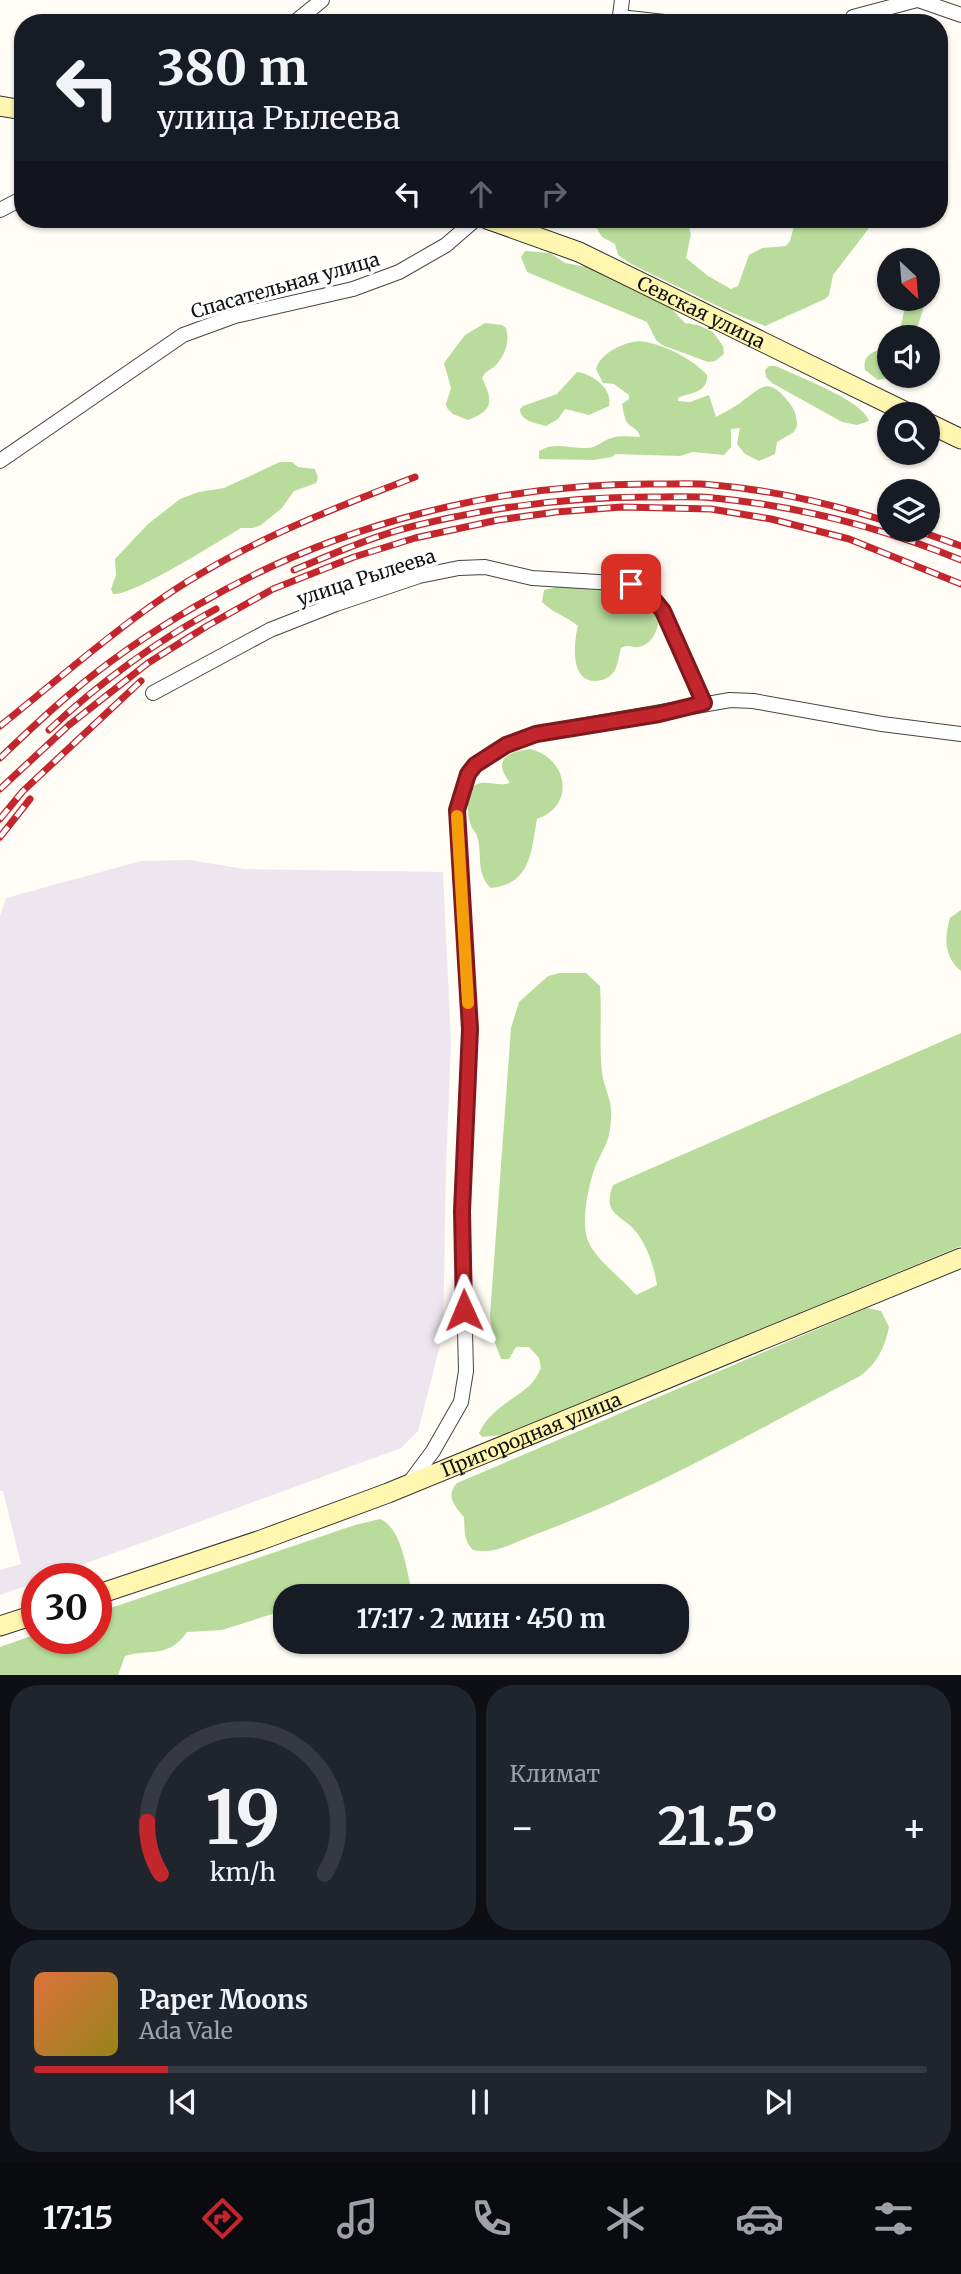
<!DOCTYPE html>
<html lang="ru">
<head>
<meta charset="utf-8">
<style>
	body { margin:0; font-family:Merriweather,serif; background:#20242c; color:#f1f3f6; height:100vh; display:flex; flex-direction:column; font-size:26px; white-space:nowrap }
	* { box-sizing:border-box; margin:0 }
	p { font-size:23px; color:#9ea1a6 }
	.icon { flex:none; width:38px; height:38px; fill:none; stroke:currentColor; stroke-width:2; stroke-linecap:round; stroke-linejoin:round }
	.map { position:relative; height:1675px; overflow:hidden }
	.side { display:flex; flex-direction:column; gap:10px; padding:10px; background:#0d0f14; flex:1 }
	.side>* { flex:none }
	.hud { position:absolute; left:14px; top:14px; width:934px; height:214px; border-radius:28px; box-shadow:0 2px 5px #0004; background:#171b24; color:#f1f3f6; overflow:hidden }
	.needle { width:46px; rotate:154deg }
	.controls { position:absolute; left:877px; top:248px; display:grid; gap:14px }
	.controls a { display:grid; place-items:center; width:63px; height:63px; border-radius:50%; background:#171b24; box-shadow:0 2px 5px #0004; font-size:35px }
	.speed { position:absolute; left:21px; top:1563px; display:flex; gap:14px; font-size:35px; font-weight:700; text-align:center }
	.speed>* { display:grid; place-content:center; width:91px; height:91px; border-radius:50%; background:#171b24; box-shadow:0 2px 5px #0004; line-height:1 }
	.speed .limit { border:10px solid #d22; background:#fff; color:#111 }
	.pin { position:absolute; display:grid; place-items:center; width:60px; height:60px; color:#fff; margin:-30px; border-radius:14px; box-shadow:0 4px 10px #0006 }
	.me { position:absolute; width:77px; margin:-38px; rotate:359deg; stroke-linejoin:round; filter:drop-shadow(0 0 5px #0008) }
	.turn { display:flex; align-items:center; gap:24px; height:147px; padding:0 28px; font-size:32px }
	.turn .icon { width:91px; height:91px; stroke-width:2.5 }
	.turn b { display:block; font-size:49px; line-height:60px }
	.lanes { display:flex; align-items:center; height:66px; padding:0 28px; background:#0003; justify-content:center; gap:35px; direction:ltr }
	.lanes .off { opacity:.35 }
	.big { font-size:52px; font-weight:700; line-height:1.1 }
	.side .tile { flex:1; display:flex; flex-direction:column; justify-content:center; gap:10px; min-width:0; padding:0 24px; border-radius:28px; background:#20242c }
	.side .dial { align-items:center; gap:0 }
	.dial svg { height:182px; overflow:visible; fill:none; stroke:#363941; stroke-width:7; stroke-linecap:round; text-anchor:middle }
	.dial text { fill:#f1f3f6; stroke:none }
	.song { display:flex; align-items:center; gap:21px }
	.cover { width:84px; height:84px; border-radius:10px; background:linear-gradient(135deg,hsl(20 70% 55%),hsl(50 70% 35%)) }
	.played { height:7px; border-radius:4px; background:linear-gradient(90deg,#c4262e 15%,#363941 15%) }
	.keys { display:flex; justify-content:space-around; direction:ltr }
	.heat { display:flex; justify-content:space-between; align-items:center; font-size:38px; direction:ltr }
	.side .tiles { flex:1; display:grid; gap:10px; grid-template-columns:1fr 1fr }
	.tile:last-child { grid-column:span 2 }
	.trip { position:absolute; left:273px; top:1584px; width:416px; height:70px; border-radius:28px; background:#171b24; box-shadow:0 2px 5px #0004; font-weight:700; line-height:70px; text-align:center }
	.dock { display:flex; height:112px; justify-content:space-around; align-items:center; background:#090b0e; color:#9ea1a6 }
	.dock .icon { width:49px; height:49px }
	.dock .active { color:#c4262e }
	.dock b { font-size:32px; color:#f1f3f6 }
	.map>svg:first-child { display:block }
	.industrial { fill:#eee6ef }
	.forest { fill:#b9dc9c }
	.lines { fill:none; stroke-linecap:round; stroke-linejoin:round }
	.street-casing { stroke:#444; stroke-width:16 }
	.secondary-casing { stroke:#333; stroke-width:21 }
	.street { stroke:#fff; stroke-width:14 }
	.secondary { stroke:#fff6b0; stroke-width:19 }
	.rail-casing { stroke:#c4262e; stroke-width:7 }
	.rail { stroke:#fff; stroke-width:4.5; stroke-dasharray:13; stroke-linecap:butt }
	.route-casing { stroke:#7f191e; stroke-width:18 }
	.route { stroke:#c4262e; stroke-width:12 }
	.slow { stroke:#f59e0b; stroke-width:12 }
	.labels { text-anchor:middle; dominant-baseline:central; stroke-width:7; stroke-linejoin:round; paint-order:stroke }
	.street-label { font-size:19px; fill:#111; stroke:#fff }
</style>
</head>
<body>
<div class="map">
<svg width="961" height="1676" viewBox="0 0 961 1676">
	<rect width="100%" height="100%" fill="#fffdf5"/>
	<!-- industrial -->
	<path class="industrial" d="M 190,860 L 244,869 L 443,872 L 451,1043 L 446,1169 L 443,1334 L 418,1431 L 401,1448 L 46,1578 L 37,1578 L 37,1582 L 0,1595 L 0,1570 L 21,1564 L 3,1491 L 0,1491 L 0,916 L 6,898 L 141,861 Z"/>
	<!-- forest -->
	<g class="forest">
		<path d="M 591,219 L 686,219 L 691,234 L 686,258 L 708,276 L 731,289 L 738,286 L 749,255 L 762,248 L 786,246 L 790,241 L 796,219 L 876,219 L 833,275 L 829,295 L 825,299 L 765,326 L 732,313 L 633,265 L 618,255 L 615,244 L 602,237 Z"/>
		<path d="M 525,251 L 550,253 L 565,263 L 587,267 L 667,304 L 685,323 L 698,325 L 713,332 L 723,346 L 724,354 L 715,361 L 708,362 L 662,345 L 656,340 L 647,322 L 527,272 L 521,257 Z"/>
		<path d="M 907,299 L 926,300 L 914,338 L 905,337 L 900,329 Z"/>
		<path d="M 485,323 L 502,325 L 506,328 C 510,342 505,356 495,366 C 489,371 485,371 482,378 C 493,401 494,410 468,420 L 453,414 L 447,408 L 446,404 L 451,388 L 444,363 L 465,335 Z"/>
		<path d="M 639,341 C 662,343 693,359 707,375 C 708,393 691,392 678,398 L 678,401 L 690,402 L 709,395 L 716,417 C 723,413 733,408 740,403 C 761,388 767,376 787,400 C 794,408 797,415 797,426 L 794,432 L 777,442 L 775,454 L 759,461 L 745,454 L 737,444 L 740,428 L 731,429 L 731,447 L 724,455 L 693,452 L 680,456 L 615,454 L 612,457 L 594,460 L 539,459 L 539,451 C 555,441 570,449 587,448 C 598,448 602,440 612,438 C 620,435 631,437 640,437 C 638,427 631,429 626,421 C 624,416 623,409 622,404 L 629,399 L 629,395 L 614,384 L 603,383 L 596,369 C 601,352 623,343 639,341 Z"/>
		<path d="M 878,350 L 889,352 L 889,376 L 894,376 L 892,377 L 878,380 L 865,370 C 863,358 868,354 878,350 Z"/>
		<path d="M 769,366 L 776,366 C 796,376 863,400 869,421 L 857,425 L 842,422 L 772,383 L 766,377 L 765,370 Z"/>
		<path d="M 577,372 C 593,374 613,389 609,406 L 589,415 L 565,409 L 558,419 L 546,426 C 536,423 520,421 520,409 L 523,406 L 557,394 Z"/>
		<path d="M 280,462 L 292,462 L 298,467 L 315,469 L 318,478 L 316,483 L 294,491 L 282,508 L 261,525 L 253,528 L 241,528 C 221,540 131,597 113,594 L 111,589 L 116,575 L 115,559 L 148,524 L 180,499 L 199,492 L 224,488 Z"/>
		<path d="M 561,586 L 628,591 L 642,596 L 660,617 C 657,630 653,645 638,647 C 630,647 628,644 621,648 C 619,655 618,664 615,670 C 612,675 607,679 602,680 C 570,688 573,645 578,626 C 566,616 553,613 542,602 L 544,590 Z"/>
		<path d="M 530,749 C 568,758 576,806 537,819 C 531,852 531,884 491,888 C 475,873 483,854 477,836 C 476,832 472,829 471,826 C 467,816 465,790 477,784 C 488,780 499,787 510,783 C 493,761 505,752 530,749 Z"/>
		<path d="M 961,910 L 961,971 C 944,957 944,938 950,918 Z"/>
		<path d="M 560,973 L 586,973 L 600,986 C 602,1015 599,1044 602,1072 C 604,1089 613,1101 611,1119 C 610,1144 602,1149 594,1170 C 588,1188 580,1225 589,1243 C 599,1263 622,1278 636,1295 L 657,1285 C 654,1267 648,1248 637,1233 C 623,1214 601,1216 613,1185 L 961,1033 L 961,1246 L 545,1418 L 501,1435 L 482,1437 L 479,1433 C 489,1411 511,1401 528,1387 C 534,1382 538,1374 541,1368 L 539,1358 L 529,1347 L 516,1347 L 509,1359 L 501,1359 L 493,1338 L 490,1316 L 511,1028 L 519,1002 L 548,976 Z"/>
		<path d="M 867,1308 L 881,1311 L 889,1327 C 885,1347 877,1364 860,1376 C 753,1432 648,1493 534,1535 C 515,1542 494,1555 473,1550 C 463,1540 465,1530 464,1517 C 455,1506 445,1497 457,1483 Z"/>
		<path d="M 380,1519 C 403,1528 407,1575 413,1596 L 285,1596 L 285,1610 L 222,1630 L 187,1632 C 168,1659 151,1648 125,1656 L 118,1675 L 0,1675 L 0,1647 L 37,1634 L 37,1638 L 96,1638 L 96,1613 L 355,1525 Z"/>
	</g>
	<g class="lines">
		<!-- street casing -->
		<g class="street-casing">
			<g id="street">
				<path d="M 918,0 L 961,15"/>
				<path d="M 620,17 L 673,23"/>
				<path d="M 853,17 L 917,0"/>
				<path d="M 294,23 L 322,0"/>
				<path d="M 619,23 L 622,0"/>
				<path d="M 0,210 L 23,198"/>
				<path d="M 0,461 L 183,335 L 235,316 L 353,289 L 399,272 L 446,245 L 476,219"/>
				<path d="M 153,693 L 270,630 L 336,604 L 419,576 L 459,568 L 485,567 L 532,578 L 631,584 L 650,595 L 663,611 L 703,703"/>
				<path d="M 410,1482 L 433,1451 L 461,1402 L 466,1371 L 462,1211 L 470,1029 L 457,810 L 468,774 L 475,765 L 506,745 L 536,734 L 730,700 L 753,701 L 882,724 L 961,734"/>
			</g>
		</g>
		<!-- secondary casing -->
		<g class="secondary-casing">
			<g id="secondary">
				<path d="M 0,106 L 23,110"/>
				<path id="s1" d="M 487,219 L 579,252 L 912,415"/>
				<path d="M 928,423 L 961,439"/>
				<path id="s2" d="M 96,1595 L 261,1540 L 388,1493 L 961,1258"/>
				<path d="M 0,1626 L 37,1614"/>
			</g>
		</g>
		<!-- street -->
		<use href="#street" class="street"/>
		<!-- secondary -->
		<use href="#secondary" class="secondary"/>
		<!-- rail casing -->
		<g class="rail-casing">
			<g id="rail">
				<path d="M 916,530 L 961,546"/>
				<path d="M 294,570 C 333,554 373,536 414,526 C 495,506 578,496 661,497 C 679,497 697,496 714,498 C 798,506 883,528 961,560"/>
				<path d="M 0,726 C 50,686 99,643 151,606 C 231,548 324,512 415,477"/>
				<path d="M 49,730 C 99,683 155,642 216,609"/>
				<path d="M 0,758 C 23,736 46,714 70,694 C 108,661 153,631 196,606 C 335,524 500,482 661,484 C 678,484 696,483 713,485 C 773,490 832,504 889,522"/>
				<path d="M 0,789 L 69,725 L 148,663 L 207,626 L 273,589 L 354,557 L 415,538 L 498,520 L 556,512 L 622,507 L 711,509 L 771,519 L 849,539 L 961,584"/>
				<path d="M 0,819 L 23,791 L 141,681"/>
				<path d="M 0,837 L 30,799"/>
			</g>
		</g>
		<!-- rail -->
		<use href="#rail" class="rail"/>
	</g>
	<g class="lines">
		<!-- route casing -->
		<g class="route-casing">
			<path id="route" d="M 464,1310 L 462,1211 L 470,1029 L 457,810 L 468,774 L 475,765 L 506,745 L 536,734 L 659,714 L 704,703 L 663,611 L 650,595 L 631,584"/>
		</g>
		<!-- route -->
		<use href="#route" class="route"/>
		<!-- slow -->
		<path class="slow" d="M 457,816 L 468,1003"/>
	</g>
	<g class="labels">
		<!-- street labels -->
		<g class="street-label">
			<text transform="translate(285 285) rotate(-16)">Спасательная улица</text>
			<text stroke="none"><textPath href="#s1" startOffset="234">Севская улица</textPath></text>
			<text transform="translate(366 577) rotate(-18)">улица Рылеева</text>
			<text stroke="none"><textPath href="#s2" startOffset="464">Пригородная улица</textPath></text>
		</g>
	</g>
</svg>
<div class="controls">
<a><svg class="needle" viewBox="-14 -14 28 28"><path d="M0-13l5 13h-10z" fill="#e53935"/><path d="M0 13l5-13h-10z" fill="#9ea1a6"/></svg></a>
<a><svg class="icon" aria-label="sound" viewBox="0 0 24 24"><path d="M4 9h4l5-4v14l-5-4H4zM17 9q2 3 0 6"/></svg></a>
<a><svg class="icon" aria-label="search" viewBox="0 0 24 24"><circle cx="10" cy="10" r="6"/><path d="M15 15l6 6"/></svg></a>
<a><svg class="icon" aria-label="layers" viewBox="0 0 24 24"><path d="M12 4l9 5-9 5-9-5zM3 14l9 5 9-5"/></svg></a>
</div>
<div class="speed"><div class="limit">30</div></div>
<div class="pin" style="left:631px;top:584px;background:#d93025"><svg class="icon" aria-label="arrive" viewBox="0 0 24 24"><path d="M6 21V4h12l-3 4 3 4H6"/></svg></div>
<svg class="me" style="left:464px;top:1310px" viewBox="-20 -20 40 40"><path d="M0-17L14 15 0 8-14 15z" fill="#c4262e" stroke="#fff" stroke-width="4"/></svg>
<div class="trip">17:17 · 2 мин · 450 m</div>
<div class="hud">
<div class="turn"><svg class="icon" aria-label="left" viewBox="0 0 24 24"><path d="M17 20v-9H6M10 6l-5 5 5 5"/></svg><div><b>380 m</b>улица Рылеева</div></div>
<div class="lanes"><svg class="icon" aria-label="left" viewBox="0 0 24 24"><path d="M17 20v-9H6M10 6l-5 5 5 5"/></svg><svg class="icon off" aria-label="ahead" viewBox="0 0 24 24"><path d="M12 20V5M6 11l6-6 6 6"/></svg><svg class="icon off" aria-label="right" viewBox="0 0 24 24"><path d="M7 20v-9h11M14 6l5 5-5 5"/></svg></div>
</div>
</div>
<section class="side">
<div class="tiles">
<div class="tile dial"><svg viewBox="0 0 100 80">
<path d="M14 69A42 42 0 1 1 86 69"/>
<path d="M14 69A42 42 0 0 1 8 46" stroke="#c4262e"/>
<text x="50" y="56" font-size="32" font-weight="700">19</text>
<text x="50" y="72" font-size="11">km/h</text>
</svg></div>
<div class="tile"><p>Климат</p>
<div class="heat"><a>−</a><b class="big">21.5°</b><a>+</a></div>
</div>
<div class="tile">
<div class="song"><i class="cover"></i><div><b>Paper Moons</b><p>Ada Vale</p></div></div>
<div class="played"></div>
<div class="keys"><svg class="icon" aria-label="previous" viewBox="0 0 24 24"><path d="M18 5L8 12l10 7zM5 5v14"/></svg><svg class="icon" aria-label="pause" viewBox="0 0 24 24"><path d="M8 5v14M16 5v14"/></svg><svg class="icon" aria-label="next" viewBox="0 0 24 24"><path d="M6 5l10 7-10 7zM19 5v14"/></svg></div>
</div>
</div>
</section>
<nav class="dock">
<b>17:15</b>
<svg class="icon active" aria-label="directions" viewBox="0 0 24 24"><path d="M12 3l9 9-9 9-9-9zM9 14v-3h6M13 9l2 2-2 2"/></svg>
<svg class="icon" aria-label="music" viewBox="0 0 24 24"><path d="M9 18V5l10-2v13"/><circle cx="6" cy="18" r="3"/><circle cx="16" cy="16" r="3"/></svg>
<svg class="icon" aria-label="phone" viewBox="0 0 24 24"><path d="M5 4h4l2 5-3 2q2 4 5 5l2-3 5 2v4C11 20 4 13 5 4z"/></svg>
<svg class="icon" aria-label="climate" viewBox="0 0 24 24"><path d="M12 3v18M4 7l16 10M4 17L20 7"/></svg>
<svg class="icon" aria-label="car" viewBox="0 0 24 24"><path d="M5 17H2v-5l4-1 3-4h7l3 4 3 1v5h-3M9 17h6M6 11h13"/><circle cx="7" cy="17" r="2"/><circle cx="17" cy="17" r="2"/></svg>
<svg class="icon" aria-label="filters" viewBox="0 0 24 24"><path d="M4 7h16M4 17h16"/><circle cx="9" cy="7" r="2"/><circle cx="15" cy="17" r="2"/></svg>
</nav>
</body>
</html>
